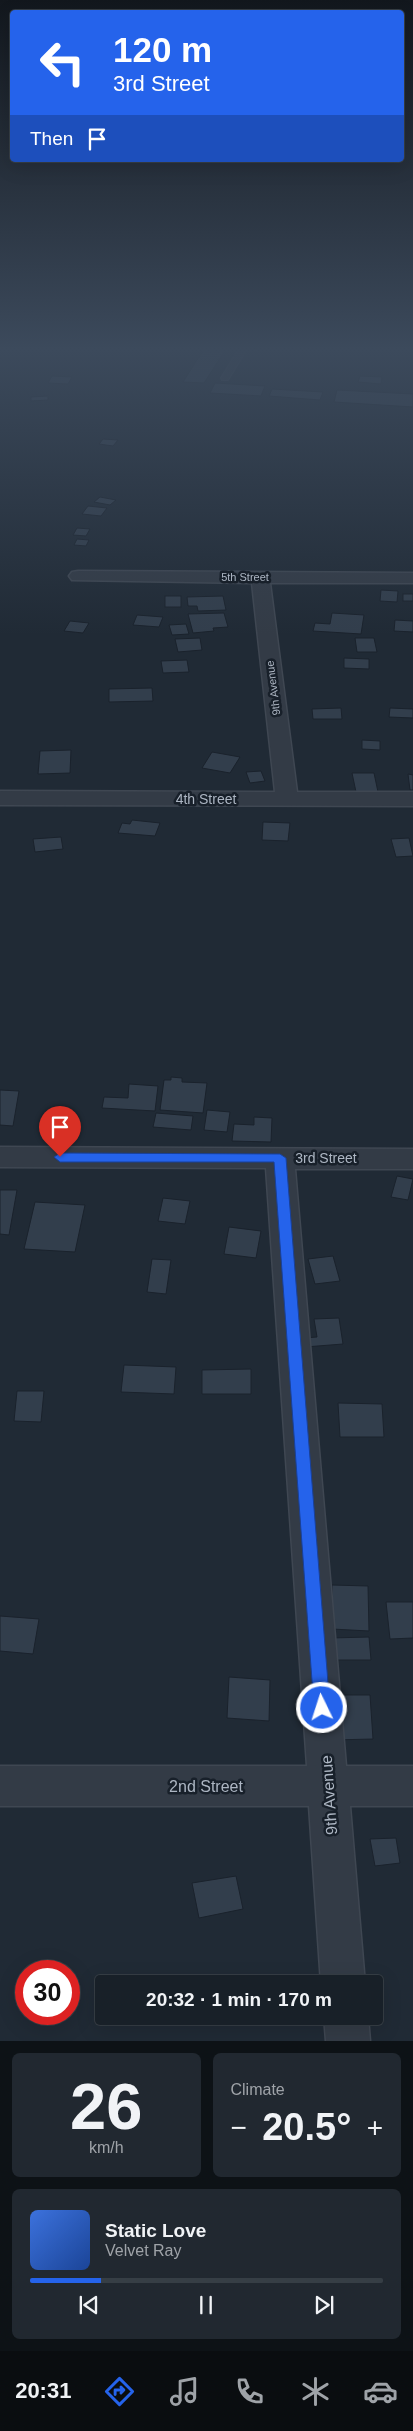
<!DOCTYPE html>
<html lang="en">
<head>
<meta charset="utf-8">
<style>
	body { margin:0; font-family:Helvetica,sans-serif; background:#212830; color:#f1f3f6; height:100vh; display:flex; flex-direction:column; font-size:19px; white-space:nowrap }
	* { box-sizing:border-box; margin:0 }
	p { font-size:16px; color:#9fa3a8 }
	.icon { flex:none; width:28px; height:28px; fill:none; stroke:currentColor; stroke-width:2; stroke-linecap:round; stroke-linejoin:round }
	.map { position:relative; height:2041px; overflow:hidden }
	.details { display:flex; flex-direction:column; gap:12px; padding:12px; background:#0d1216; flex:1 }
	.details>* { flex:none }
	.guide { position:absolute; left:10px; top:10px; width:394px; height:152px; border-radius:5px; box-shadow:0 5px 20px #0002,0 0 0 1px #363e45; background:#2563eb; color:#fff; overflow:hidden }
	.speed { position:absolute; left:15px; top:1960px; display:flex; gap:10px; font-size:25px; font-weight:700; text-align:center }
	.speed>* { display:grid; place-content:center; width:65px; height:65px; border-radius:50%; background:#182028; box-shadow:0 5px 20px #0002,0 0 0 1px #363e45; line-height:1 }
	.speed .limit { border:8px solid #d22; background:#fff; color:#111 }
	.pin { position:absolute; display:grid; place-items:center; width:42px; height:42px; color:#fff; margin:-51px -21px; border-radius:50% 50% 50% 0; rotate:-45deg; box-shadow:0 0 5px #0007 }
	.pin .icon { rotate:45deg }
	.me { position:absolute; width:55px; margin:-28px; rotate:356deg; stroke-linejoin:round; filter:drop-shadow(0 0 4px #0008) }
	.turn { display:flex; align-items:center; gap:18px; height:105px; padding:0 20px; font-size:22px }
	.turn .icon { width:65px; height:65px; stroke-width:2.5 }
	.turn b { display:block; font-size:35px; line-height:42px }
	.then { display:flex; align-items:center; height:48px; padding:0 20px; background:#0003; gap:10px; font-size:19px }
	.big { font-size:38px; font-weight:700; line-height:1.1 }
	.details .card { flex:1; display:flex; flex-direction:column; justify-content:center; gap:8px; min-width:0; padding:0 18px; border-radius:8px; background:#212830 }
	.details .dial { align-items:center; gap:0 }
	.dial b { font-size:65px; line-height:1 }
	.song { display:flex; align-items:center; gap:15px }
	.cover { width:60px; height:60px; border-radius:8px; background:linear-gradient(135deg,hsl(220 70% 55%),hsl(220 70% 35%)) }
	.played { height:5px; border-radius:2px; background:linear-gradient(90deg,#2563eb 20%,#363e45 20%) }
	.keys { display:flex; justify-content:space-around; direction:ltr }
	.heat { display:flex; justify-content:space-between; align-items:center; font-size:28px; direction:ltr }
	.details .tiles { flex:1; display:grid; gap:12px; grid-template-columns:1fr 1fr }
	.card:last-child { grid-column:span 2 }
	.trip { position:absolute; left:95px; top:1975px; width:288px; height:50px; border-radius:5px; background:#182028; box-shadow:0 5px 20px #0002,0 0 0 1px #363e45; font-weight:700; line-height:50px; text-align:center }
	.menu { display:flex; height:80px; justify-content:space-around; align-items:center; background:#0a0d10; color:#9fa3a8 }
	.menu .icon { width:35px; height:35px }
	.menu .current { color:#2563eb }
	.menu b { font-size:22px; color:#f1f3f6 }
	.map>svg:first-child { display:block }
	.building { fill:#323e4c; stroke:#1a222c }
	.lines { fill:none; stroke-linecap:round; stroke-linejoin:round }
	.service-casing { stroke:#3f4752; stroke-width:2 }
	.minor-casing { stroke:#3f4752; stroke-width:3 }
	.service { fill:#333b46; fill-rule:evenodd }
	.minor { fill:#333b46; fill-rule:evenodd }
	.route { fill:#2563eb; stroke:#184099 }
	.labels { text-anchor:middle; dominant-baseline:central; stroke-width:5; stroke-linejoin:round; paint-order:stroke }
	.far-street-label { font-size:11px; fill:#adb6c3; stroke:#18202a }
	.street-label { font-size:14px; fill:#adb6c3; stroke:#18202a }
	.near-street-label { font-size:16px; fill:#adb6c3; stroke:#18202a }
</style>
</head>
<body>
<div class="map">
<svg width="413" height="2041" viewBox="0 0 413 2041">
	<rect width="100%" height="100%" fill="#202a35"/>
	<!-- building -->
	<g class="building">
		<path d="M 204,349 L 226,349 L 204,383 L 183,382 Z"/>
		<path d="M 52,376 L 72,377 L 68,384 L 48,383 Z"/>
		<path d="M 360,376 L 382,377 L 381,384 L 358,382 Z"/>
		<path d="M 215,383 L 265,386 L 261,396 L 210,393 Z"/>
		<path d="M 272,389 L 323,392 L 320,400 L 269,396 Z"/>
		<path d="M 337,390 L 413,394 L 413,407 L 334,402 Z"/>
		<path d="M 48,396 L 48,400 L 31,401 L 31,397 Z"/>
		<path d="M 103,439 L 118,440 L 113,446 L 99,444 Z"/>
		<path d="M 100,497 L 116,500 L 110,505 L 94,502 Z"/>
		<path d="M 88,506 L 107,508 L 101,516 L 82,514 Z"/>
		<path d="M 77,528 L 90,529 L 86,536 L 73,535 Z"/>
		<path d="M 77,539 L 89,540 L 86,546 L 74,545 Z"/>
		<path d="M 381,590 L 398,591 L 397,602 L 380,601 Z"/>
		<rect x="403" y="594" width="10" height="7"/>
		<rect x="165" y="596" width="16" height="11"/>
		<path d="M 223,596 L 226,610 L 198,611 L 197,606 L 188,606 L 187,597 Z"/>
		<path d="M 224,613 L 228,627 L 213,628 L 214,631 L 193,633 L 188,614 Z"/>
		<path d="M 332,613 L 364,615 L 361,634 L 313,631 L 315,623 L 330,624 Z"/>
		<path d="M 137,615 L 163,617 L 159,627 L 133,625 Z"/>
		<path d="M 395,620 L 413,621 L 413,632 L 394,631 Z"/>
		<path d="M 70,621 L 89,623 L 83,633 L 64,631 Z"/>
		<path d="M 186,624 L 189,634 L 172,635 L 169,625 Z"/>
		<path d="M 200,638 L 202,650 L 178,652 L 175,639 Z"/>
		<path d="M 355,638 L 374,638 L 377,652 L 357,652 Z"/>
		<path d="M 344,658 L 369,659 L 369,669 L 344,668 Z"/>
		<path d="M 187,660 L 189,672 L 163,673 L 161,661 Z"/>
		<path d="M 152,688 L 153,701 L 109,702 L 109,689 Z"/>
		<path d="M 341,708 L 342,719 L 313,719 L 312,709 Z"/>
		<path d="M 390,708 L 413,709 L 413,718 L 389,717 Z"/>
		<path d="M 362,740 L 380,741 L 380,750 L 362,749 Z"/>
		<path d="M 71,750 L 70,773 L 38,774 L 40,751 Z"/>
		<path d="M 212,752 L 240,757 L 230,773 L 202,768 Z"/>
		<path d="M 261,771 L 265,781 L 250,783 L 246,772 Z"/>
		<path d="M 352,773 L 374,773 L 378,792 L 356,792 Z"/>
		<path d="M 408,774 L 413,775 L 413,790 L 410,790 Z"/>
		<path d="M 132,820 L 160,823 L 155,836 L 118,833 L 122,823 L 130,824 Z"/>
		<path d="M 263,822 L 290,823 L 288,841 L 262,840 Z"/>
		<path d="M 61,837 L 63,849 L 35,852 L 33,839 Z"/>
		<path d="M 409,838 L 413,856 L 396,857 L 391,839 Z"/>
		<path d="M 171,1077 L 182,1078 L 182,1082 L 207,1083 L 203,1113 L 160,1110 L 164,1080 L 171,1080 Z"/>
		<path d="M 129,1084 L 158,1086 L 155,1111 L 102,1108 L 104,1097 L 128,1098 Z"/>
		<path d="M 0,1090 L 19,1091 L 13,1126 L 0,1125 Z"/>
		<path d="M 207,1110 L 230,1112 L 227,1132 L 204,1130 Z"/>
		<path d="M 156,1113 L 193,1116 L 191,1130 L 153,1127 Z"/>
		<path d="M 254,1117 L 272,1118 L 271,1142 L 232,1141 L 234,1124 L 254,1125 Z"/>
		<path d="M 397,1176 L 413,1179 L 408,1200 L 391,1197 Z"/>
		<path d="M 0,1190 L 17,1190 L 9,1235 L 0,1234 Z"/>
		<path d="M 163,1198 L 190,1201 L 185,1224 L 158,1221 Z"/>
		<path d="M 35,1202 L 85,1205 L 75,1252 L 24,1249 Z"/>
		<path d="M 229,1227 L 261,1231 L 256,1258 L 224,1254 Z"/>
		<path d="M 333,1256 L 340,1281 L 315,1284 L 308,1259 Z"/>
		<path d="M 152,1259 L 171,1260 L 166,1294 L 147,1292 Z"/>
		<path d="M 339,1318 L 343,1344 L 305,1347 L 304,1338 L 317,1337 L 314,1319 Z"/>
		<path d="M 124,1365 L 176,1367 L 174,1394 L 121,1392 Z"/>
		<path d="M 251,1369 L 251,1394 L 202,1394 L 202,1370 Z"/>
		<path d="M 17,1391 L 44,1391 L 41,1422 L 14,1421 Z"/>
		<path d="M 338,1403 L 382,1404 L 384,1437 L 340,1437 Z"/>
		<path d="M 332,1585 L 368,1586 L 369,1631 L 332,1629 Z"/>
		<path d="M 386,1602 L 413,1602 L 413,1638 L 390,1639 Z"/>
		<path d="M 0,1616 L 39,1619 L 33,1654 L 0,1651 Z"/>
		<path d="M 369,1637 L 371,1660 L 333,1660 L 331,1638 Z"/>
		<path d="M 229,1677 L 270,1680 L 269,1721 L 227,1718 Z"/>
		<path d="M 330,1695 L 370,1695 L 373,1739 L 332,1740 Z"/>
		<path d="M 396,1838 L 400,1863 L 375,1866 L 370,1839 Z"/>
		<path d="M 236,1876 L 243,1909 L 199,1918 L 192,1883 Z"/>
	</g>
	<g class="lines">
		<!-- service casing -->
		<g class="service-casing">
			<path id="service" d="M 239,349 L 247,349 L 228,380 L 222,380 L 221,378 Z"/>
		</g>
		<!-- minor casing -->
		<g class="minor-casing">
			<g id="minor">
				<path d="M 78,571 L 413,573 L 413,583 L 270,583 L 297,792 L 413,792 L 413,806 L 0,805 L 0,791 L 275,792 L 252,583 L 72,580 L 69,576 L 72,572 Z"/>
				<path d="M 0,1147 L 413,1149 L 413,1169 L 295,1169 L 346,1766 L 413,1766 L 413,1806 L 350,1806 L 365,1984 L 321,1984 L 309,1806 L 0,1806 L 0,1766 L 307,1766 L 266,1168 L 0,1167 Z"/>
				<path d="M 324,2016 L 368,2016 L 370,2041 L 326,2041 Z"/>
			</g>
		</g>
		<!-- service -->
		<use href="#service" class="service"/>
		<!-- minor -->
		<use href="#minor" class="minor"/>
	</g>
	<!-- sky -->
	<linearGradient id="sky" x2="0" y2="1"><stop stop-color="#12171d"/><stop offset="0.55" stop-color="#3c4a5c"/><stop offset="1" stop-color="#3c4a5c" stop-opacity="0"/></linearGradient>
	<rect width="413" height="635" fill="url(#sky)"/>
	<!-- route -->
	<path class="route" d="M 60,1153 L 280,1154 L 286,1158 L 330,1708 L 328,1713 L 322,1716 L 316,1713 L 314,1708 L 274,1162 L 60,1162 L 54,1157 Z"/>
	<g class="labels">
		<!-- far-street labels -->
		<g class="far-street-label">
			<text x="245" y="577">5th Street</text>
			<text transform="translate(273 688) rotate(-97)">9th Avenue</text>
		</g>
		<!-- street labels -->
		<g class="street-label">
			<text x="206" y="799">4th Street</text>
			<text x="326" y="1158">3rd Street</text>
		</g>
		<!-- near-street labels -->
		<g class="near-street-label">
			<text x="206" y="1786">2nd Street</text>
			<text transform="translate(329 1795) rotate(-94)">9th Avenue</text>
		</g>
	</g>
</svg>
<div class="speed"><div class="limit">30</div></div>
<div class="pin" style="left:60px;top:1157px;background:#d93025"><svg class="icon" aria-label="arrive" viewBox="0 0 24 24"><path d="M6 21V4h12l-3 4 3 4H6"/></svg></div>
<svg class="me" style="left:322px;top:1708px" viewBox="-20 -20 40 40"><circle r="17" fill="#2563eb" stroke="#fff" stroke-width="3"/><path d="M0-11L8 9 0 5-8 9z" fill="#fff"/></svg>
<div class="trip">20:32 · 1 min · 170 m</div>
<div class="guide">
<div class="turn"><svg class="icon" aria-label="left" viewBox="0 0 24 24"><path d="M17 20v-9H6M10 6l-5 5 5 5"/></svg><div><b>120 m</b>3rd Street</div></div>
<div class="then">Then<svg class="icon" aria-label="arrive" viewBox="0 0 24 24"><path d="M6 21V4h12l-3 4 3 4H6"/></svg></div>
</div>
</div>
<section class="details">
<div class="tiles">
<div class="card dial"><b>26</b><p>km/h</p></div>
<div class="card"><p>Climate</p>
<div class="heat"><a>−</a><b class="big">20.5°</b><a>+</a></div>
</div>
<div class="card">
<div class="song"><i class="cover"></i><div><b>Static Love</b><p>Velvet Ray</p></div></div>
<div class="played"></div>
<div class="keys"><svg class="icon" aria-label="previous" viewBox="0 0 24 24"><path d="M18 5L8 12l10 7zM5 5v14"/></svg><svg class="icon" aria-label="pause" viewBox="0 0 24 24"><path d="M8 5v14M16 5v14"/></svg><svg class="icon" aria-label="next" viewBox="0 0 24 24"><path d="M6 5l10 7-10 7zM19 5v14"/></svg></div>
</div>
</div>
</section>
<nav class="menu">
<b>20:31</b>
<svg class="icon current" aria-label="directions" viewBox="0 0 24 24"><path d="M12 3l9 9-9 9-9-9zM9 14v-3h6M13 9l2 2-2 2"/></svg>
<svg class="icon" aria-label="music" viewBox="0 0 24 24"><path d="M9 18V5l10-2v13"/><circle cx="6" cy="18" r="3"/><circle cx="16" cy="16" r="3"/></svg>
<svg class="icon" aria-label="phone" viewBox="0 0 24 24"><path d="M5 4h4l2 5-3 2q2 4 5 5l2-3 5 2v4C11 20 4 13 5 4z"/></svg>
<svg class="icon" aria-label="climate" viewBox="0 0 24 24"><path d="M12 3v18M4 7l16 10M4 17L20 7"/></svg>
<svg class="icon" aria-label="car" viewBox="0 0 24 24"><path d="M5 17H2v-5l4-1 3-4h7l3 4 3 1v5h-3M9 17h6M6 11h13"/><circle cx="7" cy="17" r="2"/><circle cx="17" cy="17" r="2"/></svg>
</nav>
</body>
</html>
